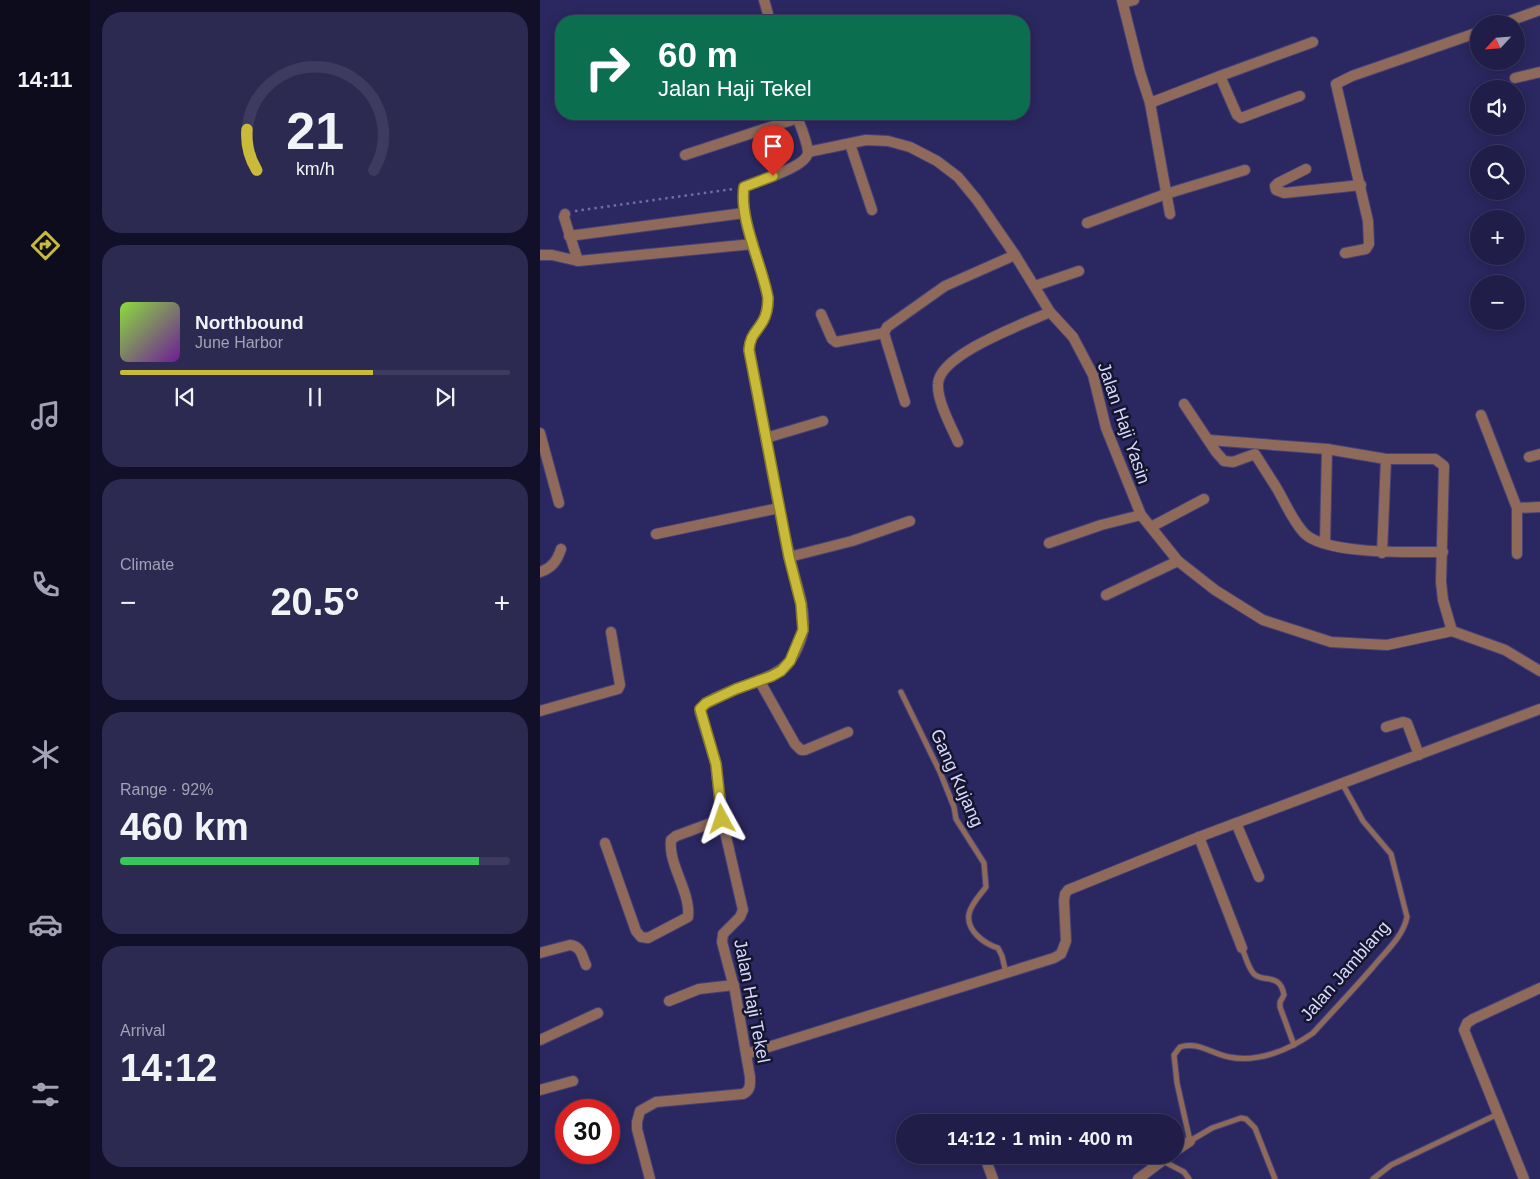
<!DOCTYPE html>
<html lang="en">
<head>
<meta charset="utf-8">
<style>
	body { margin:0; font-family:Arial,sans-serif; background:#2d2a52; color:#f1f3f6; height:100vh; display:flex; flex-direction:column; font-size:19px; white-space:nowrap }
	* { box-sizing:border-box; margin:0 }
	p { font-size:16px; color:#a2a2b4 }
	.icon { flex:none; width:28px; height:28px; fill:none; stroke:currentColor; stroke-width:2; stroke-linecap:round; stroke-linejoin:round }
	.map { position:relative; flex:1; overflow:hidden }
	.panel { display:flex; flex-direction:column; gap:12px; padding:12px; background:#121028; width:450px }
	.panel>* { flex:none }
	.hud { position:absolute; left:15px; top:15px; width:475px; height:105px; border-radius:20px; box-shadow:0 2px 12px #0003,0 0 0 1px #3d3b60; background:#0b6e4f; color:#fff; overflow:hidden }
	.needle { width:32px; rotate:244deg }
	.buttons { position:absolute; left:930px; top:15px; display:grid; gap:10px }
	.buttons a { display:grid; place-items:center; width:55px; height:55px; border-radius:50%; background:#201d48; box-shadow:0 2px 12px #0003,0 0 0 1px #3d3b60; font-size:25px }
	.speed { position:absolute; left:15px; top:1099px; display:flex; gap:10px; font-size:25px; font-weight:700; text-align:center }
	.speed>* { display:grid; place-content:center; width:65px; height:65px; border-radius:50%; background:#201d48; box-shadow:0 2px 12px #0003,0 0 0 1px #3d3b60; line-height:1 }
	.speed .limit { border:8px solid #d22; background:#fff; color:#111 }
	.pin { position:absolute; display:grid; place-items:center; width:42px; height:42px; color:#fff; margin:-51px -21px; border-radius:50% 50% 50% 0; rotate:-45deg; box-shadow:0 0 5px #0007 }
	.pin .icon { rotate:45deg }
	.me { position:absolute; width:55px; margin:-28px; rotate:355deg; stroke-linejoin:round; filter:drop-shadow(0 0 4px #0008) }
	.turn { display:flex; align-items:center; gap:18px; height:105px; padding:0 20px; font-size:22px }
	.turn .icon { width:65px; height:65px; stroke-width:2.5 }
	.turn b { display:block; font-size:35px; line-height:42px }
	.big { font-size:38px; font-weight:700; line-height:1.1 }
	.panel .widget { flex:1; display:flex; flex-direction:column; justify-content:center; gap:8px; min-width:0; padding:0 18px; border-radius:20px; background:#2d2a52 }
	.panel .dial { align-items:center; gap:0 }
	.dial svg { height:130px; overflow:visible; fill:none; stroke:#3d3b60; stroke-width:7; stroke-linecap:round; text-anchor:middle }
	.dial text { fill:#f1f3f6; stroke:none }
	.song { display:flex; align-items:center; gap:15px }
	.cover { width:60px; height:60px; border-radius:8px; background:linear-gradient(135deg,hsl(90 70% 55%),hsl(280 70% 35%)) }
	.played { height:5px; border-radius:2px; background:linear-gradient(90deg,#caba3a 65%,#3d3b60 65%) }
	.keys { display:flex; justify-content:space-around; direction:ltr }
	.heat { display:flex; justify-content:space-between; align-items:center; font-size:28px; direction:ltr }
	.charge { height:8px; border-radius:4px; background:linear-gradient(90deg,#34c759 92%,#3d3b60 0) }
	.trip { position:absolute; left:356px; top:1114px; width:288px; height:50px; border-radius:25px; background:#201d48; box-shadow:0 2px 12px #0003,0 0 0 1px #3d3b60; font-weight:700; line-height:50px; text-align:center }
	main { display:flex; flex:1; min-height:0 }
	.menu { display:flex; flex-direction:column; width:90px; justify-content:space-around; align-items:center; background:#0d0c1d; color:#a2a2b4 }
	.menu .icon { width:35px; height:35px }
	.menu .selected { color:#caba3a }
	.menu b { font-size:22px; color:#f1f3f6 }
	.map>svg:first-child { display:block }
	.lines { fill:none; stroke-linecap:round; stroke-linejoin:round }
	.service-casing { stroke:#464379; stroke-width:7 }
	.minor-casing { stroke:#464379; stroke-width:12 }
	.path { stroke:#6f6e9f; stroke-width:2.5; stroke-dasharray:2.5 4; stroke-linecap:butt }
	.service { stroke:#8f6a5b; stroke-width:5 }
	.minor { stroke:#8f6a5b; stroke-width:10 }
	.route-casing { stroke:#837926; stroke-width:12 }
	.route { stroke:#caba3a; stroke-width:9 }
	.labels { text-anchor:middle; dominant-baseline:central; stroke-width:5; stroke-linejoin:round; paint-order:stroke }
	.street-label { font-size:18px; fill:#d5d8fc; stroke:#15152e }
</style>
</head>
<body>
<main>
<nav class="menu">
<b>14:11</b>
<svg class="icon selected" aria-label="directions" viewBox="0 0 24 24"><path d="M12 3l9 9-9 9-9-9zM9 14v-3h6M13 9l2 2-2 2"/></svg>
<svg class="icon" aria-label="music" viewBox="0 0 24 24"><path d="M9 18V5l10-2v13"/><circle cx="6" cy="18" r="3"/><circle cx="16" cy="16" r="3"/></svg>
<svg class="icon" aria-label="phone" viewBox="0 0 24 24"><path d="M5 4h4l2 5-3 2q2 4 5 5l2-3 5 2v4C11 20 4 13 5 4z"/></svg>
<svg class="icon" aria-label="climate" viewBox="0 0 24 24"><path d="M12 3v18M4 7l16 10M4 17L20 7"/></svg>
<svg class="icon" aria-label="car" viewBox="0 0 24 24"><path d="M5 17H2v-5l4-1 3-4h7l3 4 3 1v5h-3M9 17h6M6 11h13"/><circle cx="7" cy="17" r="2"/><circle cx="17" cy="17" r="2"/></svg>
<svg class="icon" aria-label="filters" viewBox="0 0 24 24"><path d="M4 7h16M4 17h16"/><circle cx="9" cy="7" r="2"/><circle cx="15" cy="17" r="2"/></svg>
</nav>
<section class="panel">
<div class="widget dial"><svg viewBox="0 0 100 80">
<path d="M14 69A42 42 0 1 1 86 69"/>
<path d="M14 69A42 42 0 0 1 8 44" stroke="#caba3a"/>
<text x="50" y="56" font-size="32" font-weight="700">21</text>
<text x="50" y="72" font-size="11">km/h</text>
</svg></div>
<div class="widget">
<div class="song"><i class="cover"></i><div><b>Northbound</b><p>June Harbor</p></div></div>
<div class="played"></div>
<div class="keys"><svg class="icon" aria-label="previous" viewBox="0 0 24 24"><path d="M18 5L8 12l10 7zM5 5v14"/></svg><svg class="icon" aria-label="pause" viewBox="0 0 24 24"><path d="M8 5v14M16 5v14"/></svg><svg class="icon" aria-label="next" viewBox="0 0 24 24"><path d="M6 5l10 7-10 7zM19 5v14"/></svg></div>
</div>
<div class="widget"><p>Climate</p>
<div class="heat"><a>−</a><b class="big">20.5°</b><a>+</a></div>
</div>
<div class="widget"><p>Range · 92%</p><b class="big">460 km</b><div class="charge"></div></div>
<div class="widget"><p>Arrival</p><b class="big">14:12</b></div>
</section>
<div class="map">
<svg width="1000" height="1179" viewBox="0 0 1000 1179">
	<rect width="100%" height="100%" fill="#2b2760"/>
	<g class="lines">
		<!-- service casing -->
		<g class="service-casing">
			<g id="service">
				<path d="M 361,692 L 400,772 L 414,807 L 416,819 L 444,863 L 446,887 C 440,895 431,904 429,914 C 426,931 445,944 458,948 L 462,956 L 466,973"/>
				<path d="M 702,948 C 705,955 708,968 714,974 C 723,983 740,972 744,995 L 740,1002 L 740,1007 L 754,1045"/>
				<path d="M 623,1161 L 644,1172 L 649,1179"/>
				<path d="M 735,1179 L 715,1128 L 706,1119 L 701,1118 L 672,1128 L 650,1141 L 637,1083 L 634,1055 L 640,1047 C 658,1041 672,1054 689,1057 C 718,1063 749,1050 773,1033 C 793,1011 813,990 833,967 C 845,952 863,937 867,917 L 851,854 L 823,821 L 802,783"/>
				<path d="M 833,1179 L 851,1165 L 958,1114"/>
			</g>
		</g>
		<!-- minor casing -->
		<g class="minor-casing">
			<g id="minor">
				<path d="M 224,0 L 230,21"/>
				<path d="M 582,0 L 600,72 L 610,103 L 630,214"/>
				<path d="M 583,3 L 594,0"/>
				<path d="M 961,24 L 1000,10"/>
				<path d="M 680,76 L 773,42"/>
				<path d="M 975,78 L 1000,72"/>
				<path d="M 610,103 L 680,76 L 697,115 L 701,118 L 760,96"/>
				<path d="M 310,144 L 332,210"/>
				<path d="M 268,152 L 326,140 L 348,141 L 370,147 L 397,161 L 418,177 L 437,200 L 475,255 L 510,312 L 533,337 L 553,375 L 566,428 L 601,515 L 638,561 L 675,590 L 723,620 L 791,642 L 847,645 L 912,631 L 965,650 L 1000,671"/>
				<path d="M 145,155 L 258,118"/>
				<path d="M 766,169 L 738,183 L 735,186 L 736,190 L 744,193 L 821,185"/>
				<path d="M 25,214 L 24,217 L 38,261 L 213,244"/>
				<path d="M 547,223 L 626,194 L 705,170"/>
				<path d="M 29,236 L 204,213"/>
				<path d="M 805,253 L 826,249 L 829,244 L 828,221 L 796,84 L 812,76 L 939,32"/>
				<path d="M 0,255 L 12,255 L 38,261"/>
				<path d="M 495,286 L 539,271"/>
				<path d="M 281,314 L 292,339 L 296,342 L 344,333"/>
				<path d="M 365,402 L 346,340 L 344,333 L 347,327 L 405,286 L 475,255"/>
				<path d="M 644,404 L 676,452 L 684,461 L 693,462 L 715,454 C 722,465 729,476 736,487 C 745,502 752,520 764,533 C 785,555 873,552 903,552"/>
				<path d="M 941,415 L 977,508 L 977,554"/>
				<path d="M 0,433 L 19,503"/>
				<path d="M 226,438 L 283,421"/>
				<path d="M 669,440 L 787,449 L 846,459 L 895,459 L 904,466 L 901,582 L 903,600 L 912,631"/>
				<path d="M 418,442 C 411,426 397,401 398,384 C 399,354 486,323 510,312"/>
				<path d="M 989,457 L 1000,454"/>
				<path d="M 977,508 L 1000,507"/>
				<path d="M 611,527 L 664,499"/>
				<path d="M 116,534 L 239,508"/>
				<path d="M 509,543 L 561,525 L 601,515"/>
				<path d="M 785,543 L 787,449"/>
				<path d="M 842,553 L 846,459"/>
				<path d="M 249,557 L 312,541 L 370,521"/>
				<path d="M 0,572 C 12,568 17,561 21,549"/>
				<path d="M 566,595 L 638,561"/>
				<path d="M 219,680 L 255,744 L 261,750 L 265,750 L 308,732"/>
				<path d="M 0,711 L 78,689 L 80,685 L 71,632"/>
				<path d="M 846,727 L 863,722 L 867,723 L 879,755"/>
				<path d="M 696,823 L 719,877"/>
				<path d="M 659,837 L 702,948"/>
				<path d="M 65,843 L 96,931 L 101,937 L 108,938 L 148,917 C 151,892 128,865 131,840 L 136,836 L 182,819"/>
				<path d="M 0,953 L 30,945 C 41,946 42,956 46,965"/>
				<path d="M 129,1001 L 159,989 L 194,985"/>
				<path d="M 0,1040 L 58,1013"/>
				<path d="M 206,1054 L 514,958 L 521,954 L 526,941 L 524,901 L 525,894 L 528,890 L 659,837 L 1000,709"/>
				<path d="M 0,1090 L 33,1081"/>
				<path d="M 469,1122 L 475,1120"/>
				<path d="M 635,1151 L 650,1141"/>
				<path d="M 444,1155 L 453,1179"/>
				<path d="M 110,1179 L 97,1129 L 97,1122 L 100,1111 L 116,1102 L 203,1094 C 211,1090 210,1085 210,1077 L 195,991 L 182,942 L 183,934 L 200,917 L 203,910 L 182,819 L 176,764 L 160,712 C 164,692 235,683 250,661 C 256,653 262,639 263,630 C 266,605 254,579 249,555 C 234,487 223,418 209,350 C 210,335 216,333 223,321 C 227,314 228,306 228,298 C 222,265 199,220 204,187 C 217,181 268,167 268,152 C 267,140 260,125 256,114"/>
				<path d="M 598,1179 L 630,1155"/>
				<path d="M 984,1179 L 924,1030 L 927,1023 L 933,1019 L 1000,988"/>
			</g>
		</g>
		<!-- path -->
		<path class="path" d="M 35,211 L 193,189"/>
		<!-- service -->
		<use href="#service" class="service"/>
		<!-- minor -->
		<use href="#minor" class="minor"/>
	</g>
	<g class="lines">
		<!-- route casing -->
		<g class="route-casing">
			<path id="route" d="M 182,819 L 176,764 L 160,709 L 166,703 L 196,689 L 232,676 L 241,671 L 250,661 L 263,630 L 261,604 L 249,557 L 209,350 C 210,335 216,333 223,321 C 227,314 228,306 228,298 C 222,264 199,220 204,187 L 233,176"/>
		</g>
		<!-- route -->
		<use href="#route" class="route"/>
	</g>
	<g class="labels">
		<!-- street labels -->
		<g class="street-label">
			<text transform="translate(584 423) rotate(71)">Jalan Haji Yasin</text>
			<text transform="translate(417 778) rotate(66)">Gang Kujang</text>
			<text transform="translate(805 971) rotate(-49)">Jalan Jamblang</text>
			<text transform="translate(212 1001) rotate(79)">Jalan Haji Tekel</text>
		</g>
	</g>
</svg>
<div class="buttons">
<a><svg class="needle" viewBox="-14 -14 28 28"><path d="M0-13l5 13h-10z" fill="#e53935"/><path d="M0 13l5-13h-10z" fill="#a2a2b4"/></svg></a>
<a><svg class="icon" aria-label="sound" viewBox="0 0 24 24"><path d="M4 9h4l5-4v14l-5-4H4zM17 9q2 3 0 6"/></svg></a>
<a><svg class="icon" aria-label="search" viewBox="0 0 24 24"><circle cx="10" cy="10" r="6"/><path d="M15 15l6 6"/></svg></a>
<a>+</a>
<a>−</a>
</div>
<div class="speed"><div class="limit">30</div></div>
<div class="pin" style="left:233px;top:176px;background:#d93025"><svg class="icon" aria-label="arrive" viewBox="0 0 24 24"><path d="M6 21V4h12l-3 4 3 4H6"/></svg></div>
<svg class="me" style="left:182px;top:819px" viewBox="-20 -20 40 40"><path d="M0-17L14 15 0 8-14 15z" fill="#caba3a" stroke="#fff" stroke-width="4"/></svg>
<div class="trip">14:12 · 1 min · 400 m</div>
<div class="hud">
<div class="turn"><svg class="icon" aria-label="right" viewBox="0 0 24 24"><path d="M7 20v-9h11M14 6l5 5-5 5"/></svg><div><b>60 m</b>Jalan Haji Tekel</div></div>
</div>
</div>
</main>
</body>
</html>
